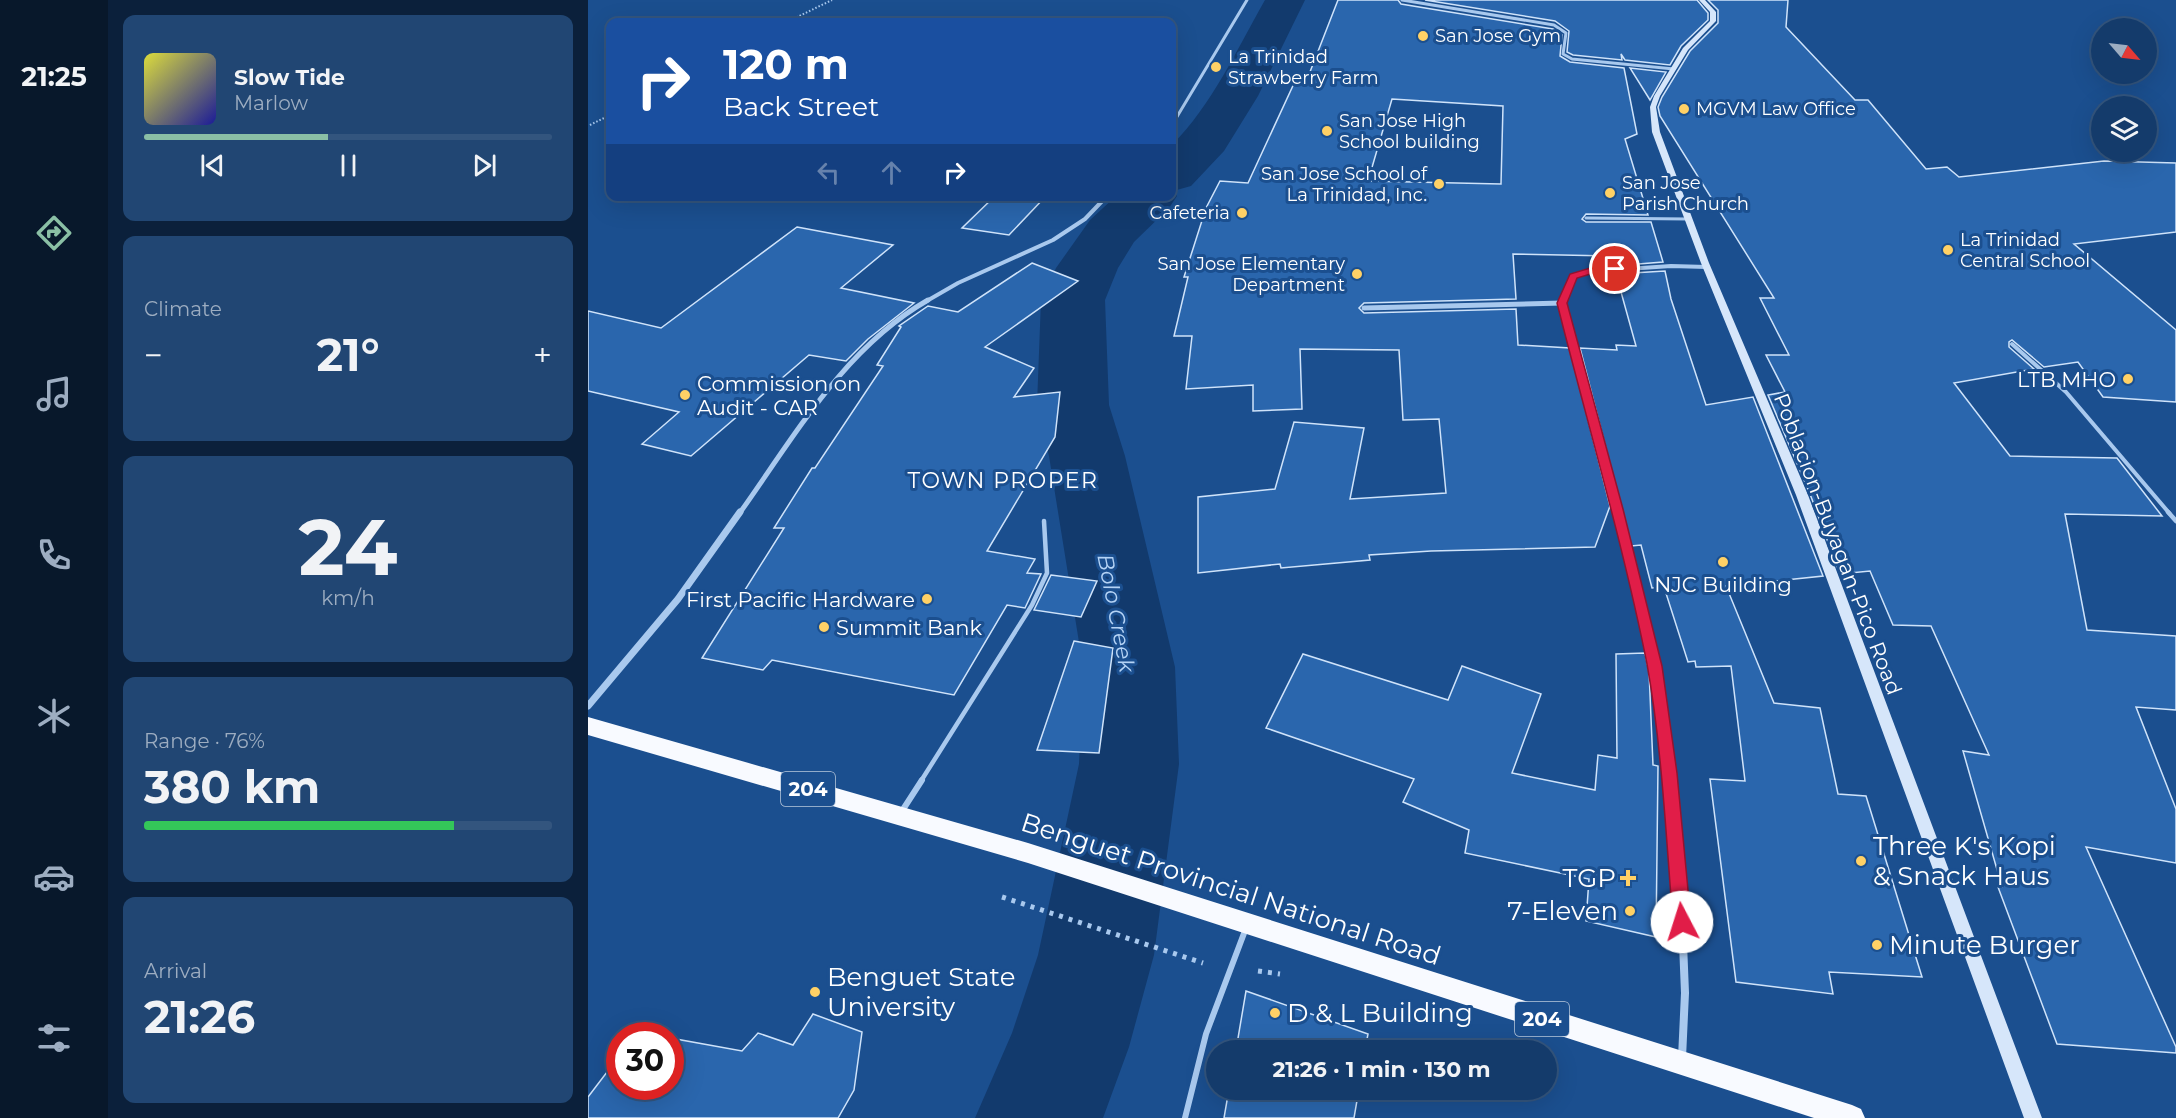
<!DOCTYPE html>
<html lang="en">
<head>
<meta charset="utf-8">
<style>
	body { margin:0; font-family:Montserrat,sans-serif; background:#214673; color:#f1f3f6; height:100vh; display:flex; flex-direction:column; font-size:22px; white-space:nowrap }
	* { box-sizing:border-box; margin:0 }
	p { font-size:20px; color:#9dadc1 }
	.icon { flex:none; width:33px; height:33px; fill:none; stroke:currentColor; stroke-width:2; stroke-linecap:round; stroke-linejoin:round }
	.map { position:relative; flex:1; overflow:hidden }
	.panel { display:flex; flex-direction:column; gap:15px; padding:15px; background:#0b203b; width:480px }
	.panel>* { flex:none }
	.hud { position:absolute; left:18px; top:18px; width:570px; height:183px; border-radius:12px; box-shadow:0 6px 24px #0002,0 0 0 2px #33557e; background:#1a4fa0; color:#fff; overflow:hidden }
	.needle { width:39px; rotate:118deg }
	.fabs { position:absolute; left:1503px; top:18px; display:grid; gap:12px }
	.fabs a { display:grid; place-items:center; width:66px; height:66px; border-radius:50%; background:#143b6b; box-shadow:0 6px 24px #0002,0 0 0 2px #33557e; font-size:30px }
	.speed { position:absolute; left:18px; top:1022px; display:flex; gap:12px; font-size:30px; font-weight:700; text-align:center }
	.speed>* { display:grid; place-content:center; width:78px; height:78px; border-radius:50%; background:#143b6b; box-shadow:0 6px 24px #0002,0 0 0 2px #33557e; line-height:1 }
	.speed .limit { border:9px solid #d22; background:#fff; color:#111 }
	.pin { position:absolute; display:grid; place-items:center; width:51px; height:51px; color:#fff; margin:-26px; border:3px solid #fff; border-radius:50%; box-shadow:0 2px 6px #0007 }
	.me { position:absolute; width:66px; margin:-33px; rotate:355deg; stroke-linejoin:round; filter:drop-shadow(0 0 4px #0008) }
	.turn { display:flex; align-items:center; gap:21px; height:126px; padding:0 18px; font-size:27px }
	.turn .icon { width:78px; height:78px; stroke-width:2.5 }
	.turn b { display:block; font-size:42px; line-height:51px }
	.lanes { display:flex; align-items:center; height:57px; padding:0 18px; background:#0003; justify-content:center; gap:30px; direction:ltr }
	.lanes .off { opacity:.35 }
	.big { font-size:45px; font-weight:700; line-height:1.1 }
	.panel .card { flex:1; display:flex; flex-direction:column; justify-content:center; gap:9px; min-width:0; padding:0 21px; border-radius:12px; background:#214673 }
	.panel .dial { align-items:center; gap:0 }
	.dial b { font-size:78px; line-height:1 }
	.song { display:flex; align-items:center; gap:18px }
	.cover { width:72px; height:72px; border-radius:9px; background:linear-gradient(135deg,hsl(60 70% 55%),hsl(240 70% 35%)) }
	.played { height:6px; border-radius:3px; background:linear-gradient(90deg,#8abfa5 45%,#33557e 45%) }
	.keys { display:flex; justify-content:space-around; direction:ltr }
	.heat { display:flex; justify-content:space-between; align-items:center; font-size:33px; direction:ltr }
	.charge { height:9px; border-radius:4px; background:linear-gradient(90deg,#34c759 76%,#33557e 0) }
	.trip { position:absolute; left:618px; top:1040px; width:351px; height:60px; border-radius:30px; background:#143b6b; box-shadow:0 6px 24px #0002,0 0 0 2px #33557e; font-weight:700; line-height:60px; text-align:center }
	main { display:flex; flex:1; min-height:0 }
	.dock { display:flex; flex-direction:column; width:108px; justify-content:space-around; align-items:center; background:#08182b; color:#9dadc1 }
	.dock .icon { width:42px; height:42px }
	.dock .current { color:#8abfa5 }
	.dock b { font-size:27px; color:#f1f3f6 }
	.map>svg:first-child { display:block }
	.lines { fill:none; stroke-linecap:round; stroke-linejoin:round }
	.river { fill:#123a6d; fill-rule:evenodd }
	.building { fill:#2a66ad; stroke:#cfe3fa; stroke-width:1.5; fill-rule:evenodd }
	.path-far1 { stroke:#a9c9ee; stroke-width:2; stroke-dasharray:1.5 2; stroke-linecap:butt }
	.path { stroke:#a9c9ee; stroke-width:5; stroke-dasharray:4 6; stroke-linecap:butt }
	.service-far3 { stroke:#a9c9ee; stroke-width:3 }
	.service-far2 { stroke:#a9c9ee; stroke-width:4 }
	.service-far1 { stroke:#a9c9ee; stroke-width:4.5 }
	.service { stroke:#a9c9ee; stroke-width:6 }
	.minor-far4 { stroke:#a9c9ee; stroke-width:3 }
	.minor-far3 { stroke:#a9c9ee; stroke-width:4 }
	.minor-far2 { stroke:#a9c9ee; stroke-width:5 }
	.minor-far1 { stroke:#a9c9ee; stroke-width:7 }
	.minor { stroke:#a9c9ee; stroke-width:8 }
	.secondary { fill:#d6e6fa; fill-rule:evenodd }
	.trunk { fill:#f8faff; fill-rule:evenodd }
	.route { fill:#e11d48; stroke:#92132f; stroke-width:1.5 }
	.poi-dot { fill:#ffd166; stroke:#1b4f8f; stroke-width:2 }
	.labels { text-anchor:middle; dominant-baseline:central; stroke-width:6; stroke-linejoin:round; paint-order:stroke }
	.far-poi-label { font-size:18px; fill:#fff; stroke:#1b4f8f; text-anchor:start }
	.shield { fill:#1b4f8f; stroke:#bbcadd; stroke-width:1.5 }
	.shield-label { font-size:20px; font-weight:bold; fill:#fff }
	.poi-label { font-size:21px; fill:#fff; stroke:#1b4f8f; text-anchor:end }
	.street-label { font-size:21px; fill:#fff; stroke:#1b4f8f }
	.neighbourhood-label { font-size:22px; letter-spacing:1.5px; fill:#fff; stroke:#1b4f8f }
	.water-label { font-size:22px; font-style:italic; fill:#b5d3f5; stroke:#1b4f8f }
	.near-poi-label { font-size:26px; fill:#fff; stroke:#1b4f8f; text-anchor:start }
	.near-street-label { font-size:26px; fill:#fff; stroke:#1b4f8f }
</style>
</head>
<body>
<main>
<nav class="dock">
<b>21:25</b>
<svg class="icon current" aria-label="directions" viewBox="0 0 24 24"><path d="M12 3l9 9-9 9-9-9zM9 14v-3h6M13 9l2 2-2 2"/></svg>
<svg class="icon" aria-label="music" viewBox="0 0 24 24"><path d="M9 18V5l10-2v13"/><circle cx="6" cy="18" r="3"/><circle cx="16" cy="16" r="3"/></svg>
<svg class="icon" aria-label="phone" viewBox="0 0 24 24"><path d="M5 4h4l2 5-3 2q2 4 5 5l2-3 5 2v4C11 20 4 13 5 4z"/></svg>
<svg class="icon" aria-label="climate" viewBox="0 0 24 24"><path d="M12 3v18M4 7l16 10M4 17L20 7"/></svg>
<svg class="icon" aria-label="car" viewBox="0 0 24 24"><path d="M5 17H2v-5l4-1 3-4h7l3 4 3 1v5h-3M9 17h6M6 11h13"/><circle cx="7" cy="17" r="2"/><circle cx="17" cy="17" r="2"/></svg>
<svg class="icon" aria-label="filters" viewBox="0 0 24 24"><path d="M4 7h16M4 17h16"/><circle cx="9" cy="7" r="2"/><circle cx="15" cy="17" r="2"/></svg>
</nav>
<section class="panel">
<div class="card">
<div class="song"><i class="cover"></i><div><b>Slow Tide</b><p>Marlow</p></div></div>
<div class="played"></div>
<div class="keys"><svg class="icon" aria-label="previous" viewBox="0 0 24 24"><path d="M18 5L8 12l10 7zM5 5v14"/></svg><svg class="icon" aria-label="pause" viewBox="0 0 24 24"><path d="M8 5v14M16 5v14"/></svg><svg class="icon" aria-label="next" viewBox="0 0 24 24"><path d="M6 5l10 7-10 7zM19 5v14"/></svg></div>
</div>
<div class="card"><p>Climate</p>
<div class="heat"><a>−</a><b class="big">21°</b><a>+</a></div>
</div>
<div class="card dial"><b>24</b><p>km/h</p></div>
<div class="card"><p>Range · 76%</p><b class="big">380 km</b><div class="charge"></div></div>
<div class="card"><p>Arrival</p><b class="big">21:26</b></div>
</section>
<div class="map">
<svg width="1588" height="1118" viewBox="0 0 1588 1118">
	<rect width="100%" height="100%" fill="#1b4f8f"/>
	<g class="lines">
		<!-- river -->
		<path class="river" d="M 677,0 L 717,0 L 670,96 L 636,151 L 603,186 L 585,191 L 589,196 L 581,208 L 546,242 L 530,268 L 517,300 L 521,405 L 537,456 L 587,667 L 591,764 L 566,955 L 541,1047 L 515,1118 L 387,1118 L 424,1033 L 450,955 L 491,764 L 495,667 L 461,456 L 449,405 L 453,300 L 468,268 L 502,220 L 528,196 L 584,196 L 584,145 C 624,105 649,49 677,0 Z"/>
	</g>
	<!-- building -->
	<g class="building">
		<path d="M 750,0 L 810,0 L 813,4 L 965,29 L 974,35 L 972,56 L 982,62 L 1036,68 L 1049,134 L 1037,139 L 1060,215 L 998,214 L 994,219 L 998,222 L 1063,222 L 1075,262 L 1025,266 L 1023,256 L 925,254 L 928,299 L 776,303 L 771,308 L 776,313 L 928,309 L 930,345 L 982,348 L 1022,506 L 1007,547 L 843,551 L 781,555 L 782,560 L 693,568 L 692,564 L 610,573 L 610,497 L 687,489 L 706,422 L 776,428 L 762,499 L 858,493 L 851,419 L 815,420 L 811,350 L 712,349 L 714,409 L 665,411 L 665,385 L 598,389 L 604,336 L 586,336 L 600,277 L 596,277 L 618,208 L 632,181 L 660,183 L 709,77 L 720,77 ZM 804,99 L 915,106 L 913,184 L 780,181 Z"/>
		<path d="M 837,0 L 1109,0 L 1120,13 L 1120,20 L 1093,46 L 1082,65 L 1037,60 L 1033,54 L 1034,60 L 985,55 L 979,52 L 981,31 L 967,21 Z"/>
		<path d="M 1120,0 L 1200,0 L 1198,27 L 1267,100 L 1280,100 L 1338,169 L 1359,167 L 1371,177 L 1516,161 L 1588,163 L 1588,232 L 1486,244 L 1588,330 L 1588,402 L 1515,397 L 1490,362 L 1456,367 L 1424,340 L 1421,342 L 1421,347 L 1446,369 L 1366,383 L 1422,456 L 1529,458 L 1574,516 L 1477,514 L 1499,630 L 1588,636 L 1588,710 L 1548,707 L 1588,809 L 1588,863 L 1498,847 L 1588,1047 L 1588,1053 L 1469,1044 L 1410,887 L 1414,887 L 1375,751 L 1401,755 L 1343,626 L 1305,625 L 1282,571 L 1252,574 L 1222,494 L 1180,395 L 1197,392 L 1178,355 L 1201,355 L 1172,298 L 1186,298 L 1072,116 L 1070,107 L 1074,97 L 1102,51 L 1130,23 L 1130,10 Z"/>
		<path d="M 1042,68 L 1078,72 L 1062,100 Z"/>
		<path d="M 407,196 L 458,196 L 421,235 L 374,228 Z"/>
		<path d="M 209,227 L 305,245 L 253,288 L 326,303 L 280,339 L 258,361 L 221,355 L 103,456 L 54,444 L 91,412 L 0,391 L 0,311 L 73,328 Z"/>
		<path d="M 444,263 L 490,281 L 397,347 L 446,368 L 426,397 L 472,392 L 467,437 L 399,551 L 447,559 L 439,573 L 453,574 L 437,608 L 419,605 L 366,695 L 184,660 L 175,670 L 114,658 L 196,528 L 186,528 L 224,468 L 227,468 L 295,366 L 289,365 L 313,327 L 311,326 L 340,306 L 370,312 Z"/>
		<path d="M 1077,271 L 1083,299 L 1118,405 L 1165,397 L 1235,576 L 1138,586 L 1186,703 L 1232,708 L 1250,794 L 1278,796 L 1334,977 L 1241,972 L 1245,994 L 1148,982 L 1122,779 L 1157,781 L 1143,666 L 1108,667 L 1107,661 L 1100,662 L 1076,587 L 1064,588 L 1053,545 L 1043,546 L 992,348 L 1029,350 L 1028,345 L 1048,346 L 1028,274 Z"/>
		<path d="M 463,575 L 509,581 L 493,617 L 446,610 Z"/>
		<path d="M 486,641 L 525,648 L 511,753 L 449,750 Z"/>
		<path d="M 1057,653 L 1061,671 L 1065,765 L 1070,766 L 1068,937 L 998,921 L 1001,879 L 877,853 L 881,830 L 815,802 L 826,779 L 678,728 L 715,654 L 860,700 L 874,666 L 953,694 L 924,773 L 1007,790 L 1010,755 L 1029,758 L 1028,654 Z"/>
		<path d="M 658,991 L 780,1034 L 777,1050 L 648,1050 Z"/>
		<path d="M 225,1014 L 274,1032 L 266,1090 L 250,1118 L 0,1118 L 0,1097 L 32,1055 L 32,1086 L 82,1086 L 82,1038 L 154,1051 L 170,1033 L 205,1045 Z"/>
		<path d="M 641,1089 L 771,1089 L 766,1118 L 636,1118 Z"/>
	</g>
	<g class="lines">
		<!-- path-far1 -->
		<g class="path-far1">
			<path d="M 199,22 L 244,0"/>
			<path d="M 2,125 L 22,115"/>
		</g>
		<!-- path -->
		<g class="path">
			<path d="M 414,897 L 615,963"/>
			<path d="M 670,971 L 692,974"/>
		</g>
		<!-- service-far3 -->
		<path class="service-far3" d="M 998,218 L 1100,219"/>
		<!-- service-far2 -->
		<path class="service-far2" d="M 1424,344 L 1478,392 L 1582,514"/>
		<!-- service-far1 -->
		<g class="service-far1">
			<path d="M 1580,512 L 1588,521"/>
			<path d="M 333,781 L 444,605 L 459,573 L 456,521"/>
		</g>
		<!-- service -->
		<g class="service">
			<path d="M 314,811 L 334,780"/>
			<path d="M 597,1118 L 618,1034 L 658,928"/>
		</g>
		<!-- minor-far4 -->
		<g class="minor-far4">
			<path d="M 814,0 L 966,25 L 978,33 L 975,54 L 984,59 L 1086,69"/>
			<path d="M 584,125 L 659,0"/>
		</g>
		<!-- minor-far3 -->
		<g class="minor-far3">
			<path d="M 337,302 L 370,283 L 465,240 L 497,219 L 519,196"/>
			<path d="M 975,302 L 985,276 L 995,272 L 1083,266 L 1119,267"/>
		</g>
		<!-- minor-far2 -->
		<g class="minor-far2">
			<path d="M 975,300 L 1029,514"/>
			<path d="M 776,308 L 974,303"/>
			<path d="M 151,514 C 206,437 256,348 340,300"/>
		</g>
		<!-- minor-far1 -->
		<g class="minor-far1">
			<path d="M 1029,512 L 1066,665 L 1081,781"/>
			<path d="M 0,706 L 90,599 L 152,512"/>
		</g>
		<!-- minor -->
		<path class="minor" d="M 1081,780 L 1095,943 L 1097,993 L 1094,1058"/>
		<!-- secondary -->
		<path class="secondary" d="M 1111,0 L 1117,0 L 1128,12 L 1128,21 L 1100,50 L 1072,96 L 1068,107 L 1072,132 L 1121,263 L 1220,495 L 1454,1118 L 1436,1118 L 1208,495 L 1113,263 L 1064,132 L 1062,107 L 1066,96 L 1095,48 L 1122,21 L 1122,12 Z"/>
		<!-- trunk -->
		<path class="trunk" d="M 0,717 L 440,843 L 1264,1105 L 1273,1109 L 1277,1118 L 1226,1118 L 440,863 L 0,735 Z"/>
	</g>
	<!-- route -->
	<path class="route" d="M 1027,266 L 1031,267 L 1031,271 L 1009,272 L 989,278 L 979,303 L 1035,509 L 1074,666 L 1089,773 L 1103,922 L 1100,929 L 1094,931 L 1087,929 L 1085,922 C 1078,838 1074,747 1059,664 C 1035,544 999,422 969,303 L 982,274 L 1009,266 Z"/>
	<!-- markers -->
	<g class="poi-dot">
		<circle cx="835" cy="36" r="6"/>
		<circle cx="628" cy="67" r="6"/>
		<circle cx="1096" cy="109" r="6"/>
		<circle cx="739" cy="131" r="6"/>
		<circle cx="851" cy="184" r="6"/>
		<circle cx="1022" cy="193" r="6"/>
		<circle cx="654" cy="213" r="6"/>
		<circle cx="1360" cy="250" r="6"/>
		<circle cx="769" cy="274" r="6"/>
		<circle cx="1540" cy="379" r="6"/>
		<circle cx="97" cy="395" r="6"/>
		<circle cx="1135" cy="562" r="6"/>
		<circle cx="339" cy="599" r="6"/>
		<circle cx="236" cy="627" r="6"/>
		<circle cx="1273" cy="861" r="6"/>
		<path d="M1037 869h6v6h6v6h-6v6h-6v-6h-6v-6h6z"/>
		<circle cx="1042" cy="911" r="6"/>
		<circle cx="1289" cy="945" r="6"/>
		<circle cx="227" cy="992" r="6"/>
		<circle cx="687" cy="1013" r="6"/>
	</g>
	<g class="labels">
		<!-- far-poi labels -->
		<g class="far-poi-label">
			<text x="847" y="36">San Jose Gym</text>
			<text x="640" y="57">La Trinidad<tspan x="640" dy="21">Strawberry Farm</tspan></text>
			<text x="1108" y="109">MGVM Law Office</text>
			<text x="751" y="121">San Jose High<tspan x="751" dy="21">School building</tspan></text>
			<text x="839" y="174" text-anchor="end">San Jose School of<tspan x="839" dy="21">La Trinidad, Inc.</tspan></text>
			<text x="1034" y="183">San Jose<tspan x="1034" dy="21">Parish Church</tspan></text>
			<text x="642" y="213" text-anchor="end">Cafeteria</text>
			<text x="1372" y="240">La Trinidad<tspan x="1372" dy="21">Central School</tspan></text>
			<text x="757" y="264" text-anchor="end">San Jose Elementary<tspan x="757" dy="21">Department</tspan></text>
		</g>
		<!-- shield labels -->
		<g class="shield">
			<rect x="193" y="772" width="54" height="34" rx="4.5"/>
			<rect x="927" y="1002" width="54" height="34" rx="4.5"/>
		</g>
		<g class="shield-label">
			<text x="220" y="789">204</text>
			<text x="954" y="1019">204</text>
		</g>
		<!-- poi labels -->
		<g class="poi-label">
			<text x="1528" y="379">LTB MHO</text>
			<text x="109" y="383" text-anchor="start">Commission on<tspan x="109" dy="24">Audit - CAR</tspan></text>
			<text x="1135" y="584" text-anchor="middle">NJC Building</text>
			<text x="327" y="599">First Pacific Hardware</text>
			<text x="248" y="627" text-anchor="start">Summit Bank</text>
		</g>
		<!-- street labels -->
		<g class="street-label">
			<text transform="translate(1250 544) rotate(69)">Poblacion-Buyagan-Pico Road</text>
		</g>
		<!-- neighbourhood labels -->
		<g class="neighbourhood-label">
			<text x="415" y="480">TOWN PROPER</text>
		</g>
		<!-- water labels -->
		<g class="water-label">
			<text transform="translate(528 613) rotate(79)">Bolo Creek</text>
		</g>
		<!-- near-poi labels -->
		<g class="near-poi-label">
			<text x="1285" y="846">Three K's Kopi<tspan x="1285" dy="30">&amp; Snack Haus</tspan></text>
			<text x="1028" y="878" text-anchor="end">TGP</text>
			<text x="1030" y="911" text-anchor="end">7-Eleven</text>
			<text x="1301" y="945">Minute Burger</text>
			<text x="239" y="977">Benguet State<tspan x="239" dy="30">University</tspan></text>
			<text x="699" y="1013">D &amp; L Building</text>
		</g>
		<!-- near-street labels -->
		<g class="near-street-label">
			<text transform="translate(643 889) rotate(18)">Benguet Provincial National Road</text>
		</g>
	</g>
</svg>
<div class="fabs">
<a><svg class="needle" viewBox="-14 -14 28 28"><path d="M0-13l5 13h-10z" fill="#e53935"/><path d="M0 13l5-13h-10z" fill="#9dadc1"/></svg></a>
<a><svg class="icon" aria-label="layers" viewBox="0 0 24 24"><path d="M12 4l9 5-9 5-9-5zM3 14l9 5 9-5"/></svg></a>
</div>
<div class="speed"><div class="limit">30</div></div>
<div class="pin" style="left:1027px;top:269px;background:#d93025"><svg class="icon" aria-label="arrive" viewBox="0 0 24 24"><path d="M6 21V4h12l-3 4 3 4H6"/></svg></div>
<svg class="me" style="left:1094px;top:922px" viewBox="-20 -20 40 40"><circle r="19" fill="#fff"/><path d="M0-13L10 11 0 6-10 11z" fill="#e11d48"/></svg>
<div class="trip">21:26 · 1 min · 130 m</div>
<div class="hud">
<div class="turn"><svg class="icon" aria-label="right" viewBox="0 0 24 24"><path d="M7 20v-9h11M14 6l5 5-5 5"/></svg><div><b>120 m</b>Back Street</div></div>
<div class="lanes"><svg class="icon off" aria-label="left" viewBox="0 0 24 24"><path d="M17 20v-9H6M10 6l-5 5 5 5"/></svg><svg class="icon off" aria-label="ahead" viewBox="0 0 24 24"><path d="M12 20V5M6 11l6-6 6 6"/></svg><svg class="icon" aria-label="right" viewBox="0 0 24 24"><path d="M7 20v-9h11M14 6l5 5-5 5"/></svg></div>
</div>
</div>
</main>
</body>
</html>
